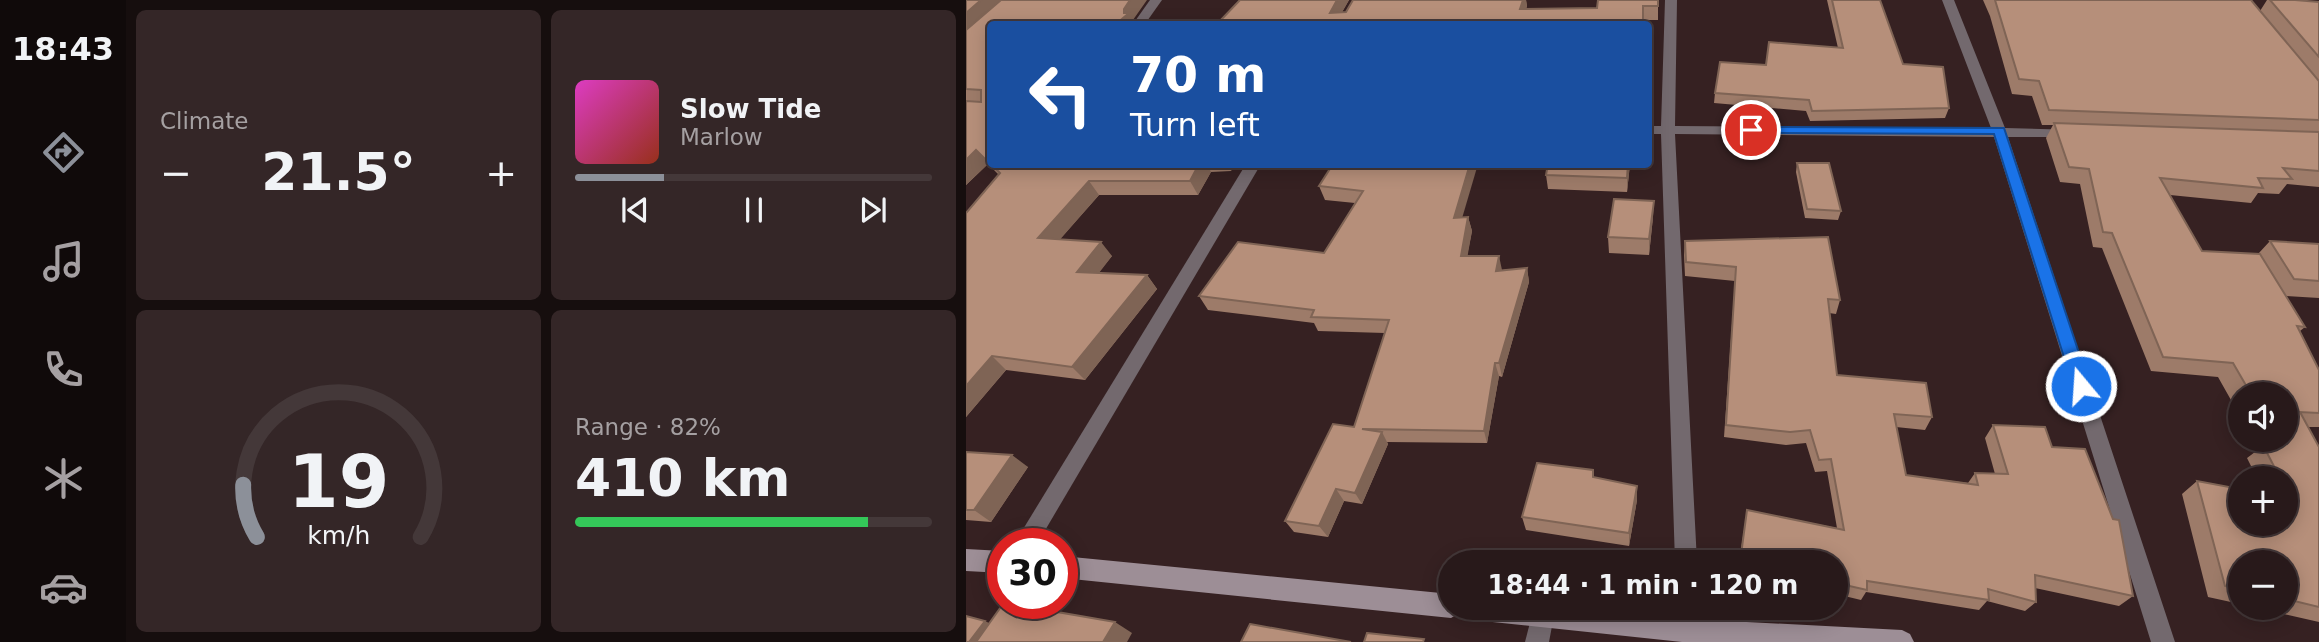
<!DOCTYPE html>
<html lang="en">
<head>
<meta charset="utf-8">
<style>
	body { margin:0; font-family:"DejaVu Sans",sans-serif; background:#342627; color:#f1f3f6; height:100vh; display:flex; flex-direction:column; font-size:26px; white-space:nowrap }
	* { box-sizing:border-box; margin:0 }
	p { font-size:23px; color:#a5a0a2 }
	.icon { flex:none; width:38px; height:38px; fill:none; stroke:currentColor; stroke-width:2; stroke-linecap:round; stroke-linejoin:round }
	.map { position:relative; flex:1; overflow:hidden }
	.drawer { display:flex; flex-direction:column; gap:10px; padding:10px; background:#160e0e; width:840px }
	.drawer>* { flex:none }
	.top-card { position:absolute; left:21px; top:21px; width:665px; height:147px; border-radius:7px; box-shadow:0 4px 18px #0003,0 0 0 2px #443839; background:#1a4fa0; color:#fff; overflow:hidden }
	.fabs { position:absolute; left:1262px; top:382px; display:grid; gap:14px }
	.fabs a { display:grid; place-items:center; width:70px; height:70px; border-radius:50%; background:#28191a; box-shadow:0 4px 18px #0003,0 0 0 2px #443839; font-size:35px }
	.speed { position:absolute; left:21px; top:528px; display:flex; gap:14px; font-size:35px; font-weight:700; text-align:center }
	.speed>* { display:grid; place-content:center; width:91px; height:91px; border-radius:50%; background:#28191a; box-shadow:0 4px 18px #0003,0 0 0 2px #443839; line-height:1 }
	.speed .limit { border:10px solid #d22; background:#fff; color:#111 }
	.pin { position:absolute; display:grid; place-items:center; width:60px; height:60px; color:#fff; margin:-30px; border:4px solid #fff; border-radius:50%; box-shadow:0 2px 7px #0007 }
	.me { position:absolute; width:77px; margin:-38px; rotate:342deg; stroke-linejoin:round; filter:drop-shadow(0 0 5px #0008) }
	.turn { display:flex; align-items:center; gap:24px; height:147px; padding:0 28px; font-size:32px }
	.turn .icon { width:91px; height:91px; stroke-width:2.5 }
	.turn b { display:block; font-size:49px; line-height:60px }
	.big { font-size:52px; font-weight:700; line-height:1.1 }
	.drawer .tile { flex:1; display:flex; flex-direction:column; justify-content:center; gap:10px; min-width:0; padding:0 24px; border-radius:10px; background:#342627 }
	.drawer .dial { align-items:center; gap:0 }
	.dial svg { height:182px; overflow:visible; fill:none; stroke:#443839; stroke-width:7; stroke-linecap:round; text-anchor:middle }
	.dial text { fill:#f1f3f6; stroke:none }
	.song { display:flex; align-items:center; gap:21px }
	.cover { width:84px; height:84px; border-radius:10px; background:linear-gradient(135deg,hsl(310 70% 55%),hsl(10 70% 35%)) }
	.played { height:7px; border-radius:4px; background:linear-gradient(90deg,#8c9099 25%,#443839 25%) }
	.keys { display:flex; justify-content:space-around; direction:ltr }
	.heat { display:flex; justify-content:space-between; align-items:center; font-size:38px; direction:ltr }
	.charge { height:10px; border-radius:5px; background:linear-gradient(90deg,#34c759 82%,#443839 0) }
	.drawer .tiles { flex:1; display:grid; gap:10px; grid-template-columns:repeat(2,1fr) }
	.trip { position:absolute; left:472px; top:550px; width:410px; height:70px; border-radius:35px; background:#28191a; box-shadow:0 4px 18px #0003,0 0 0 2px #443839; font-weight:700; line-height:70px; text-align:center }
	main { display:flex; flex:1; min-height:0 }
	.tabs { display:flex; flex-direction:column; width:126px; justify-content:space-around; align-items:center; background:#100a0a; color:#a5a0a2 }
	.tabs .icon { width:49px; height:49px }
	.tabs .current { color:#8c9099 }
	.tabs b { font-size:32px; color:#f1f3f6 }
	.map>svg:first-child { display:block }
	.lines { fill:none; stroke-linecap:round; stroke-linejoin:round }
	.street { fill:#73696e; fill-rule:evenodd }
	.secondary { fill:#9d8e96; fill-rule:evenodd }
	.wall { fill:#9d7b69 }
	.shaded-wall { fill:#7f6455 }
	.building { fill:#b68f7a; stroke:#7f6455; stroke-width:2 }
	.route { fill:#1a73e8; stroke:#114b97; stroke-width:2 }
</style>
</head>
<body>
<main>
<nav class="tabs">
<b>18:43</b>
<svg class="icon current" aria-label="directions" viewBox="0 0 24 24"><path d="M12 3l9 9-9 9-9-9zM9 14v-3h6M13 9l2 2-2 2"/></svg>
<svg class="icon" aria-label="music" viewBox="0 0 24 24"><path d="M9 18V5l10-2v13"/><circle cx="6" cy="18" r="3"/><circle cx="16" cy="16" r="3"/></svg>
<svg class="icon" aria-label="phone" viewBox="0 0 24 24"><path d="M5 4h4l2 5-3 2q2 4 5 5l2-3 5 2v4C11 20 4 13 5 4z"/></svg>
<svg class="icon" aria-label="climate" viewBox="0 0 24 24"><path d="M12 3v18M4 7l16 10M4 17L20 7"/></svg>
<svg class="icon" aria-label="car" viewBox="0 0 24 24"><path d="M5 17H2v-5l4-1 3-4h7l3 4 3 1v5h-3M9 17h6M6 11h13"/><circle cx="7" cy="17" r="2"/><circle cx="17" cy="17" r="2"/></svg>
</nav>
<section class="drawer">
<div class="tiles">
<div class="tile"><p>Climate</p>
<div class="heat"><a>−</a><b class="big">21.5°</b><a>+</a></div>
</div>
<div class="tile">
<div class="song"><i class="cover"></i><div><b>Slow Tide</b><p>Marlow</p></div></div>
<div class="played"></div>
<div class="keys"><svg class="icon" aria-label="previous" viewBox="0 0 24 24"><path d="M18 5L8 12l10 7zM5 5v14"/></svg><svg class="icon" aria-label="pause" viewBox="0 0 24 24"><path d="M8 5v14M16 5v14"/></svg><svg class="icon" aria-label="next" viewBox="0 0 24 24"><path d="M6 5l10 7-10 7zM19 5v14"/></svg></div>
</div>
<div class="tile dial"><svg viewBox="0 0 100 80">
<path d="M14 69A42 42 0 1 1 86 69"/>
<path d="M14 69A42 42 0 0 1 8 46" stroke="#8c9099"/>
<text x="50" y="56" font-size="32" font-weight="700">19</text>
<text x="50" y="72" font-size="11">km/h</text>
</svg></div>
<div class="tile"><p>Range · 82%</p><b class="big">410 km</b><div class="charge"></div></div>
</div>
</section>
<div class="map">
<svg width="1353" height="642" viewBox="0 0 1353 642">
	<rect width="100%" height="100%" fill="#362122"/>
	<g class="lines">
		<!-- street -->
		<g class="street">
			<path d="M 184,0 L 196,0 L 179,24 L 167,24 Z"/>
			<path d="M 699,0 L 711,0 L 709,126 L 1025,128 L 976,0 L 988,0 L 1039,128 L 1110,130 L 1110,136 L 1105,137 L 1042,137 L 1209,642 L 1185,642 L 1028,137 L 709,134 L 731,562 L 709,562 L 695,134 L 682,134 L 682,126 L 695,126 Z"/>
			<path d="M 280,164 L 295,164 L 71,544 L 48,544 Z"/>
			<path d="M 568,607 L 584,607 L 588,615 L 583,642 L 559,642 Z"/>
			<path d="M 710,607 L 734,607 L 735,631 L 731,639 L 725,642 L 715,639 L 711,631 Z"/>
		</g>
		<!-- secondary -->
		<g class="secondary">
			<path d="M 0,549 L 37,551 L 37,573 L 0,571 Z"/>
			<path d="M 96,556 L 485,594 L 485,607 L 610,607 L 723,619 L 936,630 L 944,634 L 948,642 L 716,642 L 498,619 L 490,615 L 485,618 L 96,578 Z"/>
		</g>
	</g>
	<!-- wall -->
	<g class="wall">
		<path d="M 0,0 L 167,20 L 169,24 L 24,24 L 24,164 L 268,164 L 265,171 L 245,172 L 232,195 L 133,195 L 94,239 L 146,256 L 132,273 L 181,275 L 191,289 L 119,380 L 40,370 L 0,417 L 0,213 L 33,175 L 22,164 L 0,185 Z"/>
		<path d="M 274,0 L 383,0 L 376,12 L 380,12 L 387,0 L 560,0 L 561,6 L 560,9 L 631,8 L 692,0 L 692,20 L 677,20 L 677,24 L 251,24 Z"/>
		<path d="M 861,0 L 914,0 L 937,64 L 983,108 L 979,118 L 844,121 L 840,111 L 748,103 L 749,93 L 800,65 L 872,48 Z"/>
		<path d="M 1017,0 L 1285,0 L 1294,11 L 1301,0 L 1329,0 L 1353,2 L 1353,187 L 1321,184 L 1313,194 L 1292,193 L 1285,203 L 1204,195 L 1236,251 L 1292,254 L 1304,241 L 1353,244 L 1353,298 L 1320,296 L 1339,327 L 1334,331 L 1353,370 L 1353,427 L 1342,427 L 1353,447 L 1353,622 L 1287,607 L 1320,607 L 1320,562 L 1274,562 L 1274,604 L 1242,597 L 1216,494 L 1231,481 L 1320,523 L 1320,478 L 1291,478 L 1281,458 L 1293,449 L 1287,439 L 1320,439 L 1320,394 L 1274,394 L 1274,416 L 1252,377 L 1185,371 L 1136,248 L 1127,247 L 1114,184 L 1094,182 L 1080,138 L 1087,125 L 1076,125 L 1066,96 L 1046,94 L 1024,16 Z"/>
		<path d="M 831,163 L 875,211 L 872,220 L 839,218 L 830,172 Z"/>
		<path d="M 367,164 L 496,217 L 502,217 L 506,231 L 501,256 L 536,270 L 561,268 L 563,282 L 536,377 L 533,376 L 521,443 L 421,442 L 422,444 L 396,504 L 378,501 L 362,537 L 328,532 L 319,521 L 388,427 L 419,333 L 352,331 L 348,323 L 242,310 L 233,296 L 358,253 L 389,203 L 359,200 L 353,186 Z"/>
		<path d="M 664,164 L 661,192 L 582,189 L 580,175 Z"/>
		<path d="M 687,217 L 683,255 L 643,253 L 642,237 Z"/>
		<path d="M 719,241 L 874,300 L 870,314 L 863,313 L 871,375 L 966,417 L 959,430 L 930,427 L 940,475 L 1002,483 L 1009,473 L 1029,474 L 1019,438 L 1027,425 L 1086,447 L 1167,596 L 1153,606 L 1069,588 L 1070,602 L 1059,611 L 1021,601 L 1013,610 L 900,592 L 895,600 L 870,594 L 870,562 L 773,562 L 781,510 L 871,528 L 861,471 L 849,472 L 840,443 L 820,445 L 758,437 L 769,281 L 719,276 L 718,255 Z"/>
		<path d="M 0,452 L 62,467 L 25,522 L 0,520 Z"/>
		<path d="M 628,478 L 671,500 L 663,546 L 560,530 L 556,517 Z"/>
	</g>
	<!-- shaded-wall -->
	<g class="shaded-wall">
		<path d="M 15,0 L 38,0 L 0,35 L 0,13 Z"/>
		<path d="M 164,0 L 181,0 L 167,20 L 169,24 L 149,24 L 158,13 L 158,9 Z"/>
		<path d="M 371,0 L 383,0 L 370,23 L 364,13 Z"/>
		<path d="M 557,0 L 560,0 L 561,6 L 556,23 L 554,9 Z"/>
		<path d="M 10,150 L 22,164 L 0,185 L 0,160 Z"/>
		<path d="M 233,164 L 241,164 L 245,172 L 232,195 L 224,181 Z"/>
		<path d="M 262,164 L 268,164 L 265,171 Z"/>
		<path d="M 504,164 L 512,164 L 492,232 L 488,218 Z"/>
		<path d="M 662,164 L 664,164 L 661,192 L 661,178 Z"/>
		<path d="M 123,181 L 133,195 L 83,252 L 72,238 Z"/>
		<path d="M 688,201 L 687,217 L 683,255 L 683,239 Z"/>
		<path d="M 502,217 L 506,231 L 499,270 L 495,256 Z"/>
		<path d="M 135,242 L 146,256 L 123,286 L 111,272 Z"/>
		<path d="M 533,256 L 536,270 L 530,271 Z"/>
		<path d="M 561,268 L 563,282 L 536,377 L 533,363 Z"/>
		<path d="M 181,275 L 191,289 L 119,380 L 106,367 Z"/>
		<path d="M 26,356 L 40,370 L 0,417 L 0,386 Z"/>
		<path d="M 529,363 L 533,376 L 521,443 L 518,431 Z"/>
		<path d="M 416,432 L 422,444 L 396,504 L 389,493 Z"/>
		<path d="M 46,455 L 62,467 L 25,522 L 8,510 Z"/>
		<path d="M 671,486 L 671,500 L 663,546 L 663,533 Z"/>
		<path d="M 370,489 L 378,501 L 362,537 L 353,526 Z"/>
		<path d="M 19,621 L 41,632 L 33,642 L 3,642 Z"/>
		<path d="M 149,622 L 166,633 L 161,642 L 137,642 Z"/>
	</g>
	<!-- building -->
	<g class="building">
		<path d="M 0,0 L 15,0 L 0,13 Z"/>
		<path d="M 35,0 L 164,0 L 158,9 L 158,13 L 163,13 L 150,24 L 24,24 L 24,164 L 10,150 L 0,160 L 0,101 L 15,102 L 15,90 L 0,89 L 0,30 Z"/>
		<path d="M 274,0 L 371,0 L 364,13 L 380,12 L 387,0 L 557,0 L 554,9 L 631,8 L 632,0 L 692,0 L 692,6 L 677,6 L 677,24 L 400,24 L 351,22 L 349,24 L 251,24 Z"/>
		<path d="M 866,0 L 914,0 L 937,64 L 977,67 L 983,108 L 846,111 L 843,100 L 749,93 L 754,62 L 800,65 L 803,42 L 877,48 Z"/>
		<path d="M 1029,0 L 1285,0 L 1353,81 L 1353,120 L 1083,110 L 1073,81 L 1053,79 Z"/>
		<path d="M 1304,0 L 1329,0 L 1353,2 L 1353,57 Z"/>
		<path d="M 1088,123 L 1353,132 L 1353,171 L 1317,168 L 1326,179 L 1292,178 L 1297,188 L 1194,178 L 1236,251 L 1294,254 L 1339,327 L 1331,326 L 1353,370 L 1353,413 L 1334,412 L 1353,447 L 1353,607 L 1320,599 L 1320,562 L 1274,562 L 1274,589 L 1259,586 L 1231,481 L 1274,489 L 1274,523 L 1320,523 L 1320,498 L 1325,499 L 1320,489 L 1320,478 L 1314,478 L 1297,445 L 1315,446 L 1311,439 L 1320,439 L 1320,394 L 1285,394 L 1267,363 L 1197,357 L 1146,233 L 1137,232 L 1123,169 L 1103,167 Z"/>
		<path d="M 831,163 L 863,163 L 875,211 L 841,209 Z"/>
		<path d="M 25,164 L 233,164 L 224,181 L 123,181 L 72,238 L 135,242 L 111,272 L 181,275 L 106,367 L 26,356 L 0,386 L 0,213 L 34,173 Z"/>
		<path d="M 367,164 L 504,164 L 488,218 L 502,217 L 495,256 L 533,256 L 530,271 L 561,268 L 533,363 L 529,363 L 518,431 L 396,429 L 416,432 L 389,493 L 370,489 L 353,526 L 319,521 L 367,424 L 388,427 L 423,320 L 345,317 L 348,310 L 233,296 L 272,242 L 358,253 L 397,191 L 353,186 Z"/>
		<path d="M 582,164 L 662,164 L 661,178 L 580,175 Z"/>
		<path d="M 648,199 L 688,201 L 683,239 L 642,237 Z"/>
		<path d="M 862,237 L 874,300 L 862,299 L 871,375 L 960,383 L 966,417 L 928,414 L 940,475 L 1012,485 L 1009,473 L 1042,474 L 1027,425 L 1079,427 L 1086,447 L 1119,449 L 1147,519 L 1153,520 L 1167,596 L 1069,575 L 1070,602 L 1022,589 L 1023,600 L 901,581 L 901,590 L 870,583 L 870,562 L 774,562 L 781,510 L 878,530 L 865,459 L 853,460 L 844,430 L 824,432 L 760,425 L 770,267 L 720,262 L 719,241 Z"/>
		<path d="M 1304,241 L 1353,244 L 1353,281 L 1328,279 Z"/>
		<path d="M 0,452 L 46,455 L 8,510 L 0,510 Z"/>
		<path d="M 571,463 L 627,470 L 627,477 L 671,486 L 663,533 L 556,517 Z"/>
		<path d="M 37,604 L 45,604 L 149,622 L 137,642 L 10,642 Z"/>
		<path d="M 0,616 L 19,621 L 3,642 L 0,642 Z"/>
		<path d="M 284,624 L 385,642 L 275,642 Z"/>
		<path d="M 401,633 L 458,639 L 457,642 L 398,642 Z"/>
	</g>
	<!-- route -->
	<path class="route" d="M 780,127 L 1038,128 L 1124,386 L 1121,391 L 1115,393 L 1107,386 L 1028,134 L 785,133 L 780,132 Z"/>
</svg>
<div class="fabs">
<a><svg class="icon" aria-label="sound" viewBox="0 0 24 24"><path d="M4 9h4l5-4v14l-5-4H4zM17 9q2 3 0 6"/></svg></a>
<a>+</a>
<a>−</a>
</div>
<div class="speed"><div class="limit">30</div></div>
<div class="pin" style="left:785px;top:130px;background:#d93025"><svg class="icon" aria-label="arrive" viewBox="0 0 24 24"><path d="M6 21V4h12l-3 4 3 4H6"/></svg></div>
<svg class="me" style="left:1115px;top:386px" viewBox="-20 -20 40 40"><circle r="17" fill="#1a73e8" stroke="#fff" stroke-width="3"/><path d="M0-11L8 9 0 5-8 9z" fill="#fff"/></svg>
<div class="trip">18:44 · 1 min · 120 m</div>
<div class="top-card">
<div class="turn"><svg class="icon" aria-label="left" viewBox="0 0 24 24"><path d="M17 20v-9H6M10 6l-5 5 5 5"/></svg><div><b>70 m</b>Turn left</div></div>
</div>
</div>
</main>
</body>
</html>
